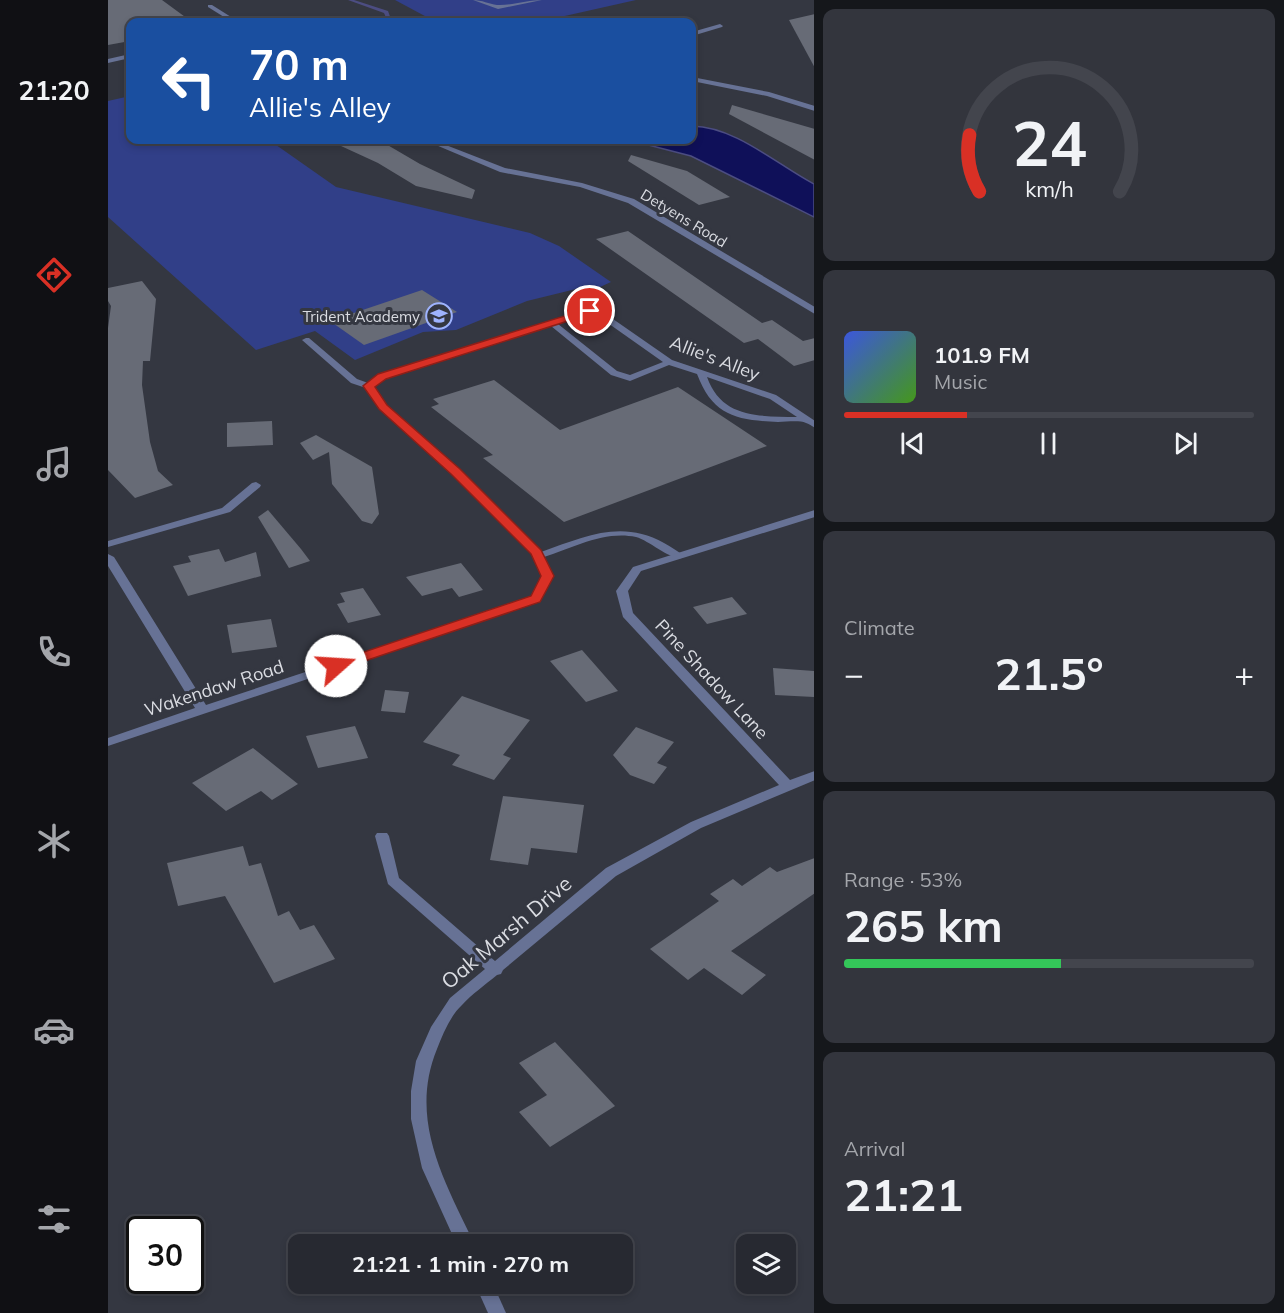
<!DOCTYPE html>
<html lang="en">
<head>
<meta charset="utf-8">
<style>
	body { margin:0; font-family:Mulish,sans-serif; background:#33353d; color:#f1f3f6; height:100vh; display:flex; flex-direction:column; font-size:22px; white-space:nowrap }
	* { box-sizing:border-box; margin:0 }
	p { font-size:20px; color:#a4a6ab }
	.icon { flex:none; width:33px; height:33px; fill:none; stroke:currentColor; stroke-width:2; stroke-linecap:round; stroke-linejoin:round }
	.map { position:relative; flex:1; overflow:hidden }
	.side { display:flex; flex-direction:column; gap:9px; padding:9px; background:#15171b; width:470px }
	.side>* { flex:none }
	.top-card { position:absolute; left:18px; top:18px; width:570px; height:126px; border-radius:12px; box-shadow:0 3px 9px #0003,0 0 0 2px #43454d; background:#1a4fa0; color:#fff; overflow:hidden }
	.controls { position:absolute; left:628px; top:1234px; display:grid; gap:12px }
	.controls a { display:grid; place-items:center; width:60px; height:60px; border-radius:12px; background:#272931; box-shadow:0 3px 9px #0003,0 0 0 2px #43454d; font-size:30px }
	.speed { position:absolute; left:18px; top:1216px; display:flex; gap:12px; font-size:30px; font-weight:700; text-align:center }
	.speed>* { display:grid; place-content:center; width:78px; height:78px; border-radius:50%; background:#272931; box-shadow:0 3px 9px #0003,0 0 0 2px #43454d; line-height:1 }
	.speed .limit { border:3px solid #111; border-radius:9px; background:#fff; color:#111 }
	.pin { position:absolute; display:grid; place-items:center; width:51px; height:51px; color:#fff; margin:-26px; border:3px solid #fff; border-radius:50%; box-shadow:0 2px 6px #0007 }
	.me { position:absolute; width:66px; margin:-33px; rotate:71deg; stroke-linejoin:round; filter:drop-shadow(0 0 4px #0008) }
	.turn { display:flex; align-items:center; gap:21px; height:126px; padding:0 24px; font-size:27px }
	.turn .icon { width:78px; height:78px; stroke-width:2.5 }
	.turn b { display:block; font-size:42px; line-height:51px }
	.big { font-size:45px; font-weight:700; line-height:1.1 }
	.side .widget { flex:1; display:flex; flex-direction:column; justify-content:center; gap:9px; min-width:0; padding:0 21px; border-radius:12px; background:#33353d }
	.side .dial { align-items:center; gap:0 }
	.dial svg { height:156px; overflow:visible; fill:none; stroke:#43454d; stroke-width:7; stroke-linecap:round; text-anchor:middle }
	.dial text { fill:#f1f3f6; stroke:none }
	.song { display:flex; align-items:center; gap:18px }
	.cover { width:72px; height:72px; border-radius:9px; background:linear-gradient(135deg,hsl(230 70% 55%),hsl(100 70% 35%)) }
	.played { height:6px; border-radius:3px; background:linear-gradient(90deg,#d93025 30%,#43454d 30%) }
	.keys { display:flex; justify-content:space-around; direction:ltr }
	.heat { display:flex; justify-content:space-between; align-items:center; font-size:33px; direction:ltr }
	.charge { height:9px; border-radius:4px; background:linear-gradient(90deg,#34c759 53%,#43454d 0) }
	.trip { position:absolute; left:180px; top:1234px; width:345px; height:60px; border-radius:12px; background:#272931; box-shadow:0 3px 9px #0003,0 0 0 2px #43454d; font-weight:700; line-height:60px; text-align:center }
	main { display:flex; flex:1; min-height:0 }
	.dock { display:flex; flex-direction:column; width:108px; justify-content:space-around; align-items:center; background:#101014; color:#a4a6ab }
	.dock .icon { width:42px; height:42px }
	.dock .on { color:#d93025 }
	.dock b { font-size:27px; color:#f1f3f6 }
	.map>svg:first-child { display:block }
	.green { fill:#313f88 }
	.water { fill:#0f1059; stroke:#4c4d82; stroke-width:1.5 }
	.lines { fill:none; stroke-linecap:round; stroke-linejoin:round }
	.stream { fill:#4c4d82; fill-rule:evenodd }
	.building { fill:#676b76 }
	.lane { fill:#677295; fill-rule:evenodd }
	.street { fill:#677295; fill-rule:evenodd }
	.route { fill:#d93025; stroke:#8d1f18; stroke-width:1.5 }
	.labels { text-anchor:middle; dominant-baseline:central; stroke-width:6; stroke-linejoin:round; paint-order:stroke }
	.far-street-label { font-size:15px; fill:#dadce2; stroke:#343741 }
	.far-poi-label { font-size:15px; fill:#dadce2; stroke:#343741; text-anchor:end }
	.street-label { font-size:18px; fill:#dadce2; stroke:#343741 }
	.near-street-label { font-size:21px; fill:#dadce2; stroke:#343741 }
</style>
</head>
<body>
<main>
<nav class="dock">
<b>21:20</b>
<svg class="icon on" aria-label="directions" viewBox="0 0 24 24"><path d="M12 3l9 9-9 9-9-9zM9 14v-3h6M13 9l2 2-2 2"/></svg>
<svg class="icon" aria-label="music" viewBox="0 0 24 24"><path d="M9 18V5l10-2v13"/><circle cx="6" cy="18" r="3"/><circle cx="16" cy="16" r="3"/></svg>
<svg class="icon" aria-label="phone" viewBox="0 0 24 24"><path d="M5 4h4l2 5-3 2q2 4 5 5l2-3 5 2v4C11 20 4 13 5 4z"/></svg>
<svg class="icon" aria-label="climate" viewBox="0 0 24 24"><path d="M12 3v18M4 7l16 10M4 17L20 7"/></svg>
<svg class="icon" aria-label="car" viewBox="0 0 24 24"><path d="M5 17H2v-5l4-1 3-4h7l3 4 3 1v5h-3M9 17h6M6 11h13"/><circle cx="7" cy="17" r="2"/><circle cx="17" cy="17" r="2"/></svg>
<svg class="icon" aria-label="filters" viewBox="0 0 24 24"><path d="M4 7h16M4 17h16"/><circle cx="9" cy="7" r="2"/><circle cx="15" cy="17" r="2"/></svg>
</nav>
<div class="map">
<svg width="707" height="1313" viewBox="0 0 707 1313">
	<rect width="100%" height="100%" fill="#343741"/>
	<!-- green -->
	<g class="green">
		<path d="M 287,0 L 528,0 L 430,22 L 328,22 Z"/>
		<path d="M 22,96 L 22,140 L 161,140 L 228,187 L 422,233 L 451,246 L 503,282 L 492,287 L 468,289 L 419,301 L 348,330 L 315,332 L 247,360 L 207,331 L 148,350 L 0,217 L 0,101 Z"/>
	</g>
	<!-- water -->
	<path class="water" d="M 584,126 C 628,127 668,164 706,184 L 706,217 L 583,156 L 521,140 L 584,140 Z"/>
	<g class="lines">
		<!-- stream -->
		<path class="stream" d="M 240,0 L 246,0 L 280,11 L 284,22 L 280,22 L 276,13 Z"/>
	</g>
	<!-- building -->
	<g class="building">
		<path d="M 0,0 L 54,0 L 84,22 L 22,22 L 22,41 L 0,45 Z"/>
		<path d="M 707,14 L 707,68 L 681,20 Z"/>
		<path d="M 624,105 L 707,129 L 707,160 L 621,114 Z"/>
		<path d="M 220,140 L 271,140 L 312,164 L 367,190 L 364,199 L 308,186 L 270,163 Z"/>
		<path d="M 523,155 L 579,171 L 622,197 L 591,205 L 520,161 Z"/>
		<path d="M 520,231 L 654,323 L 664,320 L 695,341 L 707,338 L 707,360 L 686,366 L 650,339 L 636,343 L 488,239 Z"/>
		<path d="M 34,281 L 48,299 L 42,361 L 35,361 L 34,385 L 42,442 L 50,471 L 65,485 L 27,498 L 0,470 L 0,328 L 3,306 L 0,301 L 0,288 Z"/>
		<path d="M 314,290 L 349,312 L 256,345 L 222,321 Z"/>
		<path d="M 386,380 L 452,430 L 570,387 L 659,446 L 456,522 L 375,458 L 385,455 L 323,407 L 331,404 L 325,399 Z"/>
		<path d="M 164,421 L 165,445 L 119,447 L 119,423 Z"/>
		<path d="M 208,435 L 264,467 L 271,514 L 264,524 L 254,521 L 224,484 L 221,452 L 205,460 L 192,443 Z"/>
		<path d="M 160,510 L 193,549 L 202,561 L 181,568 L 150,517 Z"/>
		<path d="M 111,549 L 117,562 L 148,552 L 153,576 L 80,596 L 65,566 L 83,562 L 80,556 Z"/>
		<path d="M 353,563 L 375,590 L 351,597 L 344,588 L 314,596 L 298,577 Z"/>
		<path d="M 255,588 L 273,615 L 240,623 L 229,604 L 237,602 L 232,593 Z"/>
		<path d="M 624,597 L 639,614 L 599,624 L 585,607 Z"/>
		<path d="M 163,619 L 169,647 L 124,653 L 119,625 Z"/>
		<path d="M 474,650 L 510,691 L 478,702 L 442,661 Z"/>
		<path d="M 665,668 L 707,671 L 707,697 L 667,695 Z"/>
		<path d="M 277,690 L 301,692 L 297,713 L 273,711 Z"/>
		<path d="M 354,696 L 422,720 L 395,755 L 403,758 L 386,780 L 344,765 L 352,755 L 315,742 Z"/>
		<path d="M 247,726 L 260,758 L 210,768 L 198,736 Z"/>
		<path d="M 528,727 L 566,742 L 549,763 L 559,767 L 546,784 L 522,775 L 505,755 Z"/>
		<path d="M 145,748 L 190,784 L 164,800 L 153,791 L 118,811 L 84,783 Z"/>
		<path d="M 395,796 L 476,805 L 469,853 L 423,848 L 420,865 L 382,860 Z"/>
		<path d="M 135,846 L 141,866 L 153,863 L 170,916 L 181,911 L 192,930 L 206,925 L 227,959 L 166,983 L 117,896 L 70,906 L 59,863 Z"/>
		<path d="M 707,858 L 707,893 L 623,951 L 658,975 L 634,995 L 596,968 L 580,980 L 542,949 L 611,901 L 602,894 L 625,879 L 634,886 L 662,867 L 669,872 Z"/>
		<path d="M 447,1042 L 507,1106 L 442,1147 L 411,1112 L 439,1095 L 411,1063 Z"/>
	</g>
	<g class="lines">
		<!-- lane -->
		<g class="lane">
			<path d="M 365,0 C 374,0 381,4 389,5 C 401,6 420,0 434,0 L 390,9 Z"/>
			<path d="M 479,309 L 492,310 L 564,360 L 668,395 L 707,421 L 707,428 C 704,426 701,424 698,423 C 691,420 679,422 670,422 C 628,420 605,416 589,374 L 561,365 L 522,381 L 503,375 L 443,326 L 277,378 L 266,387 L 278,405 L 350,469 L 433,552 C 476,537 513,519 556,543 C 563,547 570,551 576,556 L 574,558 C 562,560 542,541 528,537 C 497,530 464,548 436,557 L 444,576 L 433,599 L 428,602 L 423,599 L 434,576 L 425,554 L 344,473 L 272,409 L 258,388 L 243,383 L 194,340 L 198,338 L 201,338 L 249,379 L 260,383 L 271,374 ZM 482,313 L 487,314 L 555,362 L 522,375 L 509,371 L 450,324 ZM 599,377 L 662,399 L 689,417 C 652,416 614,419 599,377 Z"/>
		</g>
		<!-- street -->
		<g class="street">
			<path d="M 100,5 L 104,5 L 131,22 L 124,22 L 100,7 Z"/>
			<path d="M 612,24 L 615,26 L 614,27 L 584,36 L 584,32 Z"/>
			<path d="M 22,54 L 22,58 L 0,63 L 0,59 Z"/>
			<path d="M 584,77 L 661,92 L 707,106 L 707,111 L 659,96 L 584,81 Z"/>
			<path d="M 316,140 L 325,140 L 397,168 L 474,183 L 526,199 L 707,307 L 707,314 L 520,203 L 472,187 L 392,172 Z"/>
			<path d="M 148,482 L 153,485 L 152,487 L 122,512 L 0,547 L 0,541 L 114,508 L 144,483 Z"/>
			<path d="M 707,510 L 707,517 L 533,571 L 520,591 L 525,613 L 682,780 L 707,771 L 707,780 L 593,828 L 508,876 L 395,970 L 393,974 L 389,975 C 377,985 364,994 354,1005 C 342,1016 335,1034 329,1049 C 300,1120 337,1182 367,1245 L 349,1245 L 314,1168 L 303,1119 L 303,1091 L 308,1061 L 323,1027 L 342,998 L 377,969 L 280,884 L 267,836 L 269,833 L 279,833 L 281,836 L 291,878 L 387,961 L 498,868 L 583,822 L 671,785 L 515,617 L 508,591 L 525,567 Z"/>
			<path d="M 0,554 L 6,557 L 98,705 L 424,597 L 428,596 L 434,599 L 432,601 L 0,746 L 0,738 L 87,708 L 0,566 Z"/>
			<path d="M 367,1284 L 385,1284 L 398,1313 L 380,1313 Z"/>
		</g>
	</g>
	<!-- route -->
	<path class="route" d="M 482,308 L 487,311 L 485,313 L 278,379 L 267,387 L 279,405 L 352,469 L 433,550 L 446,576 L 432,602 L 233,669 L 223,669 L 223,663 L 423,596 L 433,576 L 423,554 L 343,474 L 271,409 L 255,386 L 270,374 Z"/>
	<!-- icons -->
	<defs>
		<g id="school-ring" transform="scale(1.35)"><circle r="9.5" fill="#343741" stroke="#9eb3fd" stroke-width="1.5"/><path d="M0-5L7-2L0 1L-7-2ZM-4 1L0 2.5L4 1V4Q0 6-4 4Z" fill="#9eb3fd"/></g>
	</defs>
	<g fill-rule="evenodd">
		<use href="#school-ring" x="331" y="316"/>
	</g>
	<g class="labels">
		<!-- far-street labels -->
		<g class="far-street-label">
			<text transform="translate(576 218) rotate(31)">Detyens Road</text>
		</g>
		<!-- far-poi labels -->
		<g class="far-poi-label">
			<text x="312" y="316">Trident Academy</text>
		</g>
		<!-- street labels -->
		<g class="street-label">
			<text transform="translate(607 358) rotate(21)">Allie's Alley</text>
			<text transform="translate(604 679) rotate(47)">Pine Shadow Lane</text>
			<text transform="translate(106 688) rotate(-18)">Wakendaw Road</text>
		</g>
		<!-- near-street labels -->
		<g class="near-street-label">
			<text transform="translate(398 932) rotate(-40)">Oak Marsh Drive</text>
		</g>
	</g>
</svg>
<div class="controls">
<a><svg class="icon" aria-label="layers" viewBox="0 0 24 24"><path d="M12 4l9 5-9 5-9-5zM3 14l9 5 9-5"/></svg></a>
</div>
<div class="speed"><div class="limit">30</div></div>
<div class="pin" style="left:482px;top:311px;background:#d93025"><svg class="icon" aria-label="arrive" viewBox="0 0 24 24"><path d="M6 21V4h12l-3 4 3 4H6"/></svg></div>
<svg class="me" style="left:228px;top:666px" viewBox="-20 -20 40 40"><circle r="19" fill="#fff"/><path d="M0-13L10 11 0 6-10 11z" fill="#d93025"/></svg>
<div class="trip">21:21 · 1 min · 270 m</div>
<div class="top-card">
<div class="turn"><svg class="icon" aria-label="left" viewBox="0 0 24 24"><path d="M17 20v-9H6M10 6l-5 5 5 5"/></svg><div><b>70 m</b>Allie's Alley</div></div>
</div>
</div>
<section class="side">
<div class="widget dial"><svg viewBox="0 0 100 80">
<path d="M14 69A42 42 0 1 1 86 69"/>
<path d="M14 69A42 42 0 0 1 9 40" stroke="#d93025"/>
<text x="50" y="56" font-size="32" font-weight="700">24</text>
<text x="50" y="72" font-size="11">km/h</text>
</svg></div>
<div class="widget">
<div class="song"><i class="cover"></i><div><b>101.9 FM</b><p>Music</p></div></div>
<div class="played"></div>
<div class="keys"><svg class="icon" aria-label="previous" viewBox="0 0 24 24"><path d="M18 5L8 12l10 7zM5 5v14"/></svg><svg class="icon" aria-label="pause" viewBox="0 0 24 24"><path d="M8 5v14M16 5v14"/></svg><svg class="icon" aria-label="next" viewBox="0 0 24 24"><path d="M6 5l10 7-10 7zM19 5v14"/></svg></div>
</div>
<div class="widget"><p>Climate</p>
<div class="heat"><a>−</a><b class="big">21.5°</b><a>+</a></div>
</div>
<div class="widget"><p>Range · 53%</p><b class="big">265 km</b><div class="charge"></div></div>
<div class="widget"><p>Arrival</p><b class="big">21:21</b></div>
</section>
</main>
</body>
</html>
